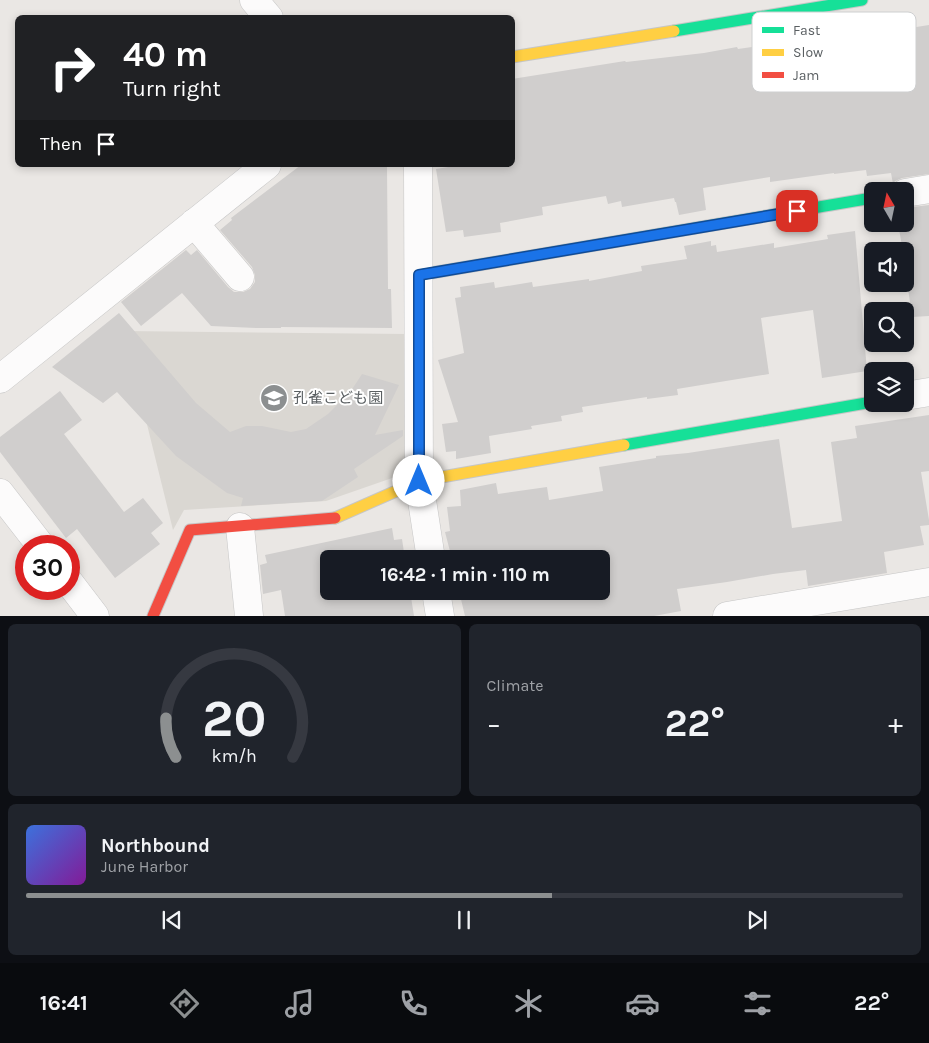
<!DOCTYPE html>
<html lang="en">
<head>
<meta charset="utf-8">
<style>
	body { margin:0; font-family:Karla,"Noto Sans JP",sans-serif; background:#20242c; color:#f1f3f6; height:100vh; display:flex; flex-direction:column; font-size:19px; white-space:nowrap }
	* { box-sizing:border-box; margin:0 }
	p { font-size:16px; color:#9ea1a6 }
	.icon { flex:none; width:28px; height:28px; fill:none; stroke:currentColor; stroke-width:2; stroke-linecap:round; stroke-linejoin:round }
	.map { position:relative; height:616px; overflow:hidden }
	.side { display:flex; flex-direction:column; gap:8px; padding:8px; background:#0d0f14; flex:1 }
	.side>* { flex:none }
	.banner { position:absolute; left:15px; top:15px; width:500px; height:152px; border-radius:8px; box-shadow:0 2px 8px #0003; background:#202124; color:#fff; overflow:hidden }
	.needle { width:32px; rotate:351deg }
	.buttons { position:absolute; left:864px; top:182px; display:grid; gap:10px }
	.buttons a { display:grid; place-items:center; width:50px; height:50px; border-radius:8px; background:#171b24; box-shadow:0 2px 8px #0003; font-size:25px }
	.speed { position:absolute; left:15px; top:535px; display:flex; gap:10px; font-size:25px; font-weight:700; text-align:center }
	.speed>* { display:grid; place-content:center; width:65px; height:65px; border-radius:50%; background:#171b24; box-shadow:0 2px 8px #0003; line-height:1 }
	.speed .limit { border:8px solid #d22; background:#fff; color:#111 }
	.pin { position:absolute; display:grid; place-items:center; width:42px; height:42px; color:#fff; margin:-21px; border-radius:10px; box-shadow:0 2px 8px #0006 }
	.me { position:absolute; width:55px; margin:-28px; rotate:0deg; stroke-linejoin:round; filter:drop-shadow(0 0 4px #0008) }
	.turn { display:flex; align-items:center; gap:18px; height:105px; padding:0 25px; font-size:22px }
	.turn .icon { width:65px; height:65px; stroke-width:2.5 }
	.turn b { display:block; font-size:35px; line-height:42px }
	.then { display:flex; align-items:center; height:48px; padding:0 25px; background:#0003; gap:10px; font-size:19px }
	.big { font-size:38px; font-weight:700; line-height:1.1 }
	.side .card { flex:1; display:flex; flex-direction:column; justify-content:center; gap:8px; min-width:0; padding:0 18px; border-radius:8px; background:#20242c }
	.side .dial { align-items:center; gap:0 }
	.dial svg { height:130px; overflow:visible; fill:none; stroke:#363941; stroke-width:7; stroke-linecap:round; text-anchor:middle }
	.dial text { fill:#f1f3f6; stroke:none }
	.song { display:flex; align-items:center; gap:15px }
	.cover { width:60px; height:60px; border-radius:8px; background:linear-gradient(135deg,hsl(220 70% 55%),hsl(290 70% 35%)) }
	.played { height:5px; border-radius:2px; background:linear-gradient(90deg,#8c8f90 60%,#363941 60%) }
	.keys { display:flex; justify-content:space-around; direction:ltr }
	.heat { display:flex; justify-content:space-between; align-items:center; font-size:28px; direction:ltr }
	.side .tiles { flex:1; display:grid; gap:8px; grid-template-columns:1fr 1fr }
	.card:last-child { grid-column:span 2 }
	.trip { position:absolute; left:320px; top:550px; width:290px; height:50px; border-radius:8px; background:#171b24; box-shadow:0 2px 8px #0003; font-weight:700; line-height:50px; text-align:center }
	.dock { display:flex; height:80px; justify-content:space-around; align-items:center; background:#090b0e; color:#9ea1a6 }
	.dock .icon { width:35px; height:35px }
	.dock .current { color:#8c8f90 }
	.dock b { font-size:22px; color:#f1f3f6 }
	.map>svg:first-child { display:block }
	.education { fill:#dad7d2 }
	.building { fill:#d0cecd }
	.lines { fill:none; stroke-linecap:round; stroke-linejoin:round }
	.street-casing { stroke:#c6c6c6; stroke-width:29 }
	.fast-casing { stroke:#c6c6c6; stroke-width:13 }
	.slow-casing { stroke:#c6c6c6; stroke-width:13 }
	.jam-casing { stroke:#c6c6c6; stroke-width:13 }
	.street { stroke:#fcfbfb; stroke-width:28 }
	.fast { stroke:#16e098; stroke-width:11 }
	.slow { stroke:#ffcf43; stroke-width:11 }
	.jam { stroke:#f24e42; stroke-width:11 }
	.route-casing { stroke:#114b97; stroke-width:12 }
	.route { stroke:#1a73e8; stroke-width:9 }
	.labels { text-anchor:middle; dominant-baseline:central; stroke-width:4; stroke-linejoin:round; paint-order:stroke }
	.poi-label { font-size:15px; fill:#5a5f62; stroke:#fff; text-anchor:start }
	.key { fill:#fff; stroke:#cecfd0; stroke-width:1 }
	.key-label { font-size:14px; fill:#5a5f62 }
</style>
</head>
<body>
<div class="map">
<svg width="929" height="616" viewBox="0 0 929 616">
	<rect width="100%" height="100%" fill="#eae7e4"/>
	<!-- education -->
	<path class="education" d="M 124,331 L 407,334 L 407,462 L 395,477 L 326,501 L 184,510 L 173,530 Z"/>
	<!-- building -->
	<g class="building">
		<path d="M 929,25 L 929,174 L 902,178 L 895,181 L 893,184 L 891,173 L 867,176 L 866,170 L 834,174 L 834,173 L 770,182 L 770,177 L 703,188 L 706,210 L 679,215 L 676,202 L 675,202 L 674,198 L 622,207 L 621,201 L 608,204 L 606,196 L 542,207 L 543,215 L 500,223 L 501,232 L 464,237 L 463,230 L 446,232 L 436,169 L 461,165 L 512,165 L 512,79 L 625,61 L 626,62 L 704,53 L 737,47 L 738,49 L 799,40 L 798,36 L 828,30 L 829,41 Z"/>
		<path d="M 301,165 L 362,165 L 363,167 L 387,167 L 388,289 L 391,289 L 392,328 L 281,327 L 281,328 L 256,328 L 211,326 L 182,293 L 141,326 L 121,302 L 186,250 L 191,255 L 197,250 L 228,287 L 234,292 L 243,292 L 250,289 L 255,282 L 255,275 L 252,267 L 220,230 L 232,220 L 231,218 Z"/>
		<path d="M 929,205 L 929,316 L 912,317 L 905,267 L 905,251 L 903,251 L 898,224 L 905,224 L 905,208 Z"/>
		<path d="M 855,231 L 867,371 L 822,378 L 813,310 L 761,318 L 769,374 L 677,389 L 678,395 L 647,399 L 647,397 L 582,407 L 583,412 L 561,416 L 562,421 L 531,426 L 532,429 L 489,436 L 491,453 L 456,459 L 456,451 L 446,452 L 442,424 L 458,422 L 438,360 L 464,353 L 455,298 L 461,297 L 460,287 L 494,282 L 495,288 L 532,282 L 533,287 L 589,279 L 589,281 L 642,271 L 641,266 L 687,259 L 684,246 L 711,241 L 711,246 L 716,245 L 717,252 L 774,243 L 774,248 L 828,239 L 827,235 Z"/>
		<path d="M 119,313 L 196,403 L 230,432 L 246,426 L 262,426 L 291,432 L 306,429 L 328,414 L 351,391 L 362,374 L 399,385 L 375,435 L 403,430 L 403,436 L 354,469 L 358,477 L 322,501 L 241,506 L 243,498 L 227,493 L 176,456 L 117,392 L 103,403 L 52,367 Z"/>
		<path d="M 60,391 L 82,420 L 64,434 L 124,512 L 143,498 L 163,523 L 151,533 L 160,544 L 115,578 L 77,529 L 66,538 L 0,452 L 0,437 Z"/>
		<path d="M 929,415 L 929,471 L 921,472 L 929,520 L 929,525 L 920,526 L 924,545 L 884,552 L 887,573 L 808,586 L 806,570 L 773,574 L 727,582 L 677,589 L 681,611 L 654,616 L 465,616 L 459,591 L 601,591 L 601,559 L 452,559 L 445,532 L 450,531 L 447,507 L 461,506 L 460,490 L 496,483 L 498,494 L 547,487 L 549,500 L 603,491 L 599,467 L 656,458 L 656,456 L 688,453 L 779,439 L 792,528 L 842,521 L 831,442 L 857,438 L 855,426 Z"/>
		<path d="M 392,528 L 394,540 L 402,539 L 405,559 L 329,559 L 329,591 L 410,591 L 414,616 L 285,616 L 281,590 L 263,594 L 260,565 L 267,563 L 265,555 Z"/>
	</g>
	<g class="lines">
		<!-- street casing -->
		<g class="street-casing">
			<g id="street">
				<path d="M 254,0 L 269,18"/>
				<path d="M 418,165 L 419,481 L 431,559"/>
				<path d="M 905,193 L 929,189"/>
				<path d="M 194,223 L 240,277"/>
				<path d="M 0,379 L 267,165"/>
				<path d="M 905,396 L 929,392"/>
				<path d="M 0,493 L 41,546"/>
				<path d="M 240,527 L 249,616"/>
				<path d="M 69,582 L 95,616"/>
				<path d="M 436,591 L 440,616"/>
				<path d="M 727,616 L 929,582"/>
			</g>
		</g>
		<!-- fast casing -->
		<g class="fast-casing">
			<g id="fast">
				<path d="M 674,31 L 862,0"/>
				<path d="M 419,275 L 872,198"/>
				<path d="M 624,445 L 872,402"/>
			</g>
		</g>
		<!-- slow casing -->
		<g class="slow-casing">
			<g id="slow">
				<path d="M 512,57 L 674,31"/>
				<path d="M 335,518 L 419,481 L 624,445"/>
			</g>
		</g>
		<!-- jam casing -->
		<g class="jam-casing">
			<path id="jam" d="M 153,616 L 190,530 L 335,518"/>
		</g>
		<!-- street -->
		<use href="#street" class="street"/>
		<!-- fast -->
		<use href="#fast" class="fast"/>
		<!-- slow -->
		<use href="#slow" class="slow"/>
		<!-- jam -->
		<use href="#jam" class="jam"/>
	</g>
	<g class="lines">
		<!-- route casing -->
		<g class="route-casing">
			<path id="route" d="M 419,481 L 419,275 L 797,211"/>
		</g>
		<!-- route -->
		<use href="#route" class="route"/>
	</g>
	<!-- icons -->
	<defs>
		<g id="school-disc" transform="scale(1.4375)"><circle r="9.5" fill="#8c8f90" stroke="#fff"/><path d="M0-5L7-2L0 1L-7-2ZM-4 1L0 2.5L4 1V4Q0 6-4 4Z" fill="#fff"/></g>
	</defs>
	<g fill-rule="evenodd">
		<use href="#school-disc" x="274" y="398"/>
	</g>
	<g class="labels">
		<!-- poi labels -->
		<g class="poi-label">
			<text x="293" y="398">孔雀こども園</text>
		</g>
	</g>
	<!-- legend -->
	<rect x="752" y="12" width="164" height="80" rx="8" class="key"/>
	<rect x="762" y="27" width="22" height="6" fill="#16e098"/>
	<rect x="762" y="49" width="22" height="7" fill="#ffcf43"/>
	<rect x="762" y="72" width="22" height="6" fill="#f24e42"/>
	<g class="key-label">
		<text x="793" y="35">Fast</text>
		<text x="793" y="57">Slow</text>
		<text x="793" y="80">Jam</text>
	</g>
</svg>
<div class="buttons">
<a><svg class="needle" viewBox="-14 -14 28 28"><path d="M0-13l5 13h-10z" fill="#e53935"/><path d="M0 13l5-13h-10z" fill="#9ea1a6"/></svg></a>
<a><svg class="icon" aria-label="sound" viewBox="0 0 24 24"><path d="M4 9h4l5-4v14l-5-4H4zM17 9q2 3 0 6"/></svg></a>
<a><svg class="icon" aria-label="search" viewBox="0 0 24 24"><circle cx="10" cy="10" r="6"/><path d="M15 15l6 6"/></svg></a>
<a><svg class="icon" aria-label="layers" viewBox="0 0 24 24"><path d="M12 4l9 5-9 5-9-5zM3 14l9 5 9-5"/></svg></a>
</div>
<div class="speed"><div class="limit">30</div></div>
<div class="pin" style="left:797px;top:211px;background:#d93025"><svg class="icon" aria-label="arrive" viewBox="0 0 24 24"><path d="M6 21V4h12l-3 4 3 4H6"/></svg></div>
<svg class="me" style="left:419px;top:481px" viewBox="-20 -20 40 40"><circle r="19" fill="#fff"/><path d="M0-13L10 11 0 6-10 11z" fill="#1a73e8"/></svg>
<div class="trip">16:42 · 1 min · 110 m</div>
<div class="banner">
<div class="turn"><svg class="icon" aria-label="right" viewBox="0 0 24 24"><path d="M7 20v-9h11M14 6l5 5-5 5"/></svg><div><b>40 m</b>Turn right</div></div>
<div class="then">Then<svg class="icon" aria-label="arrive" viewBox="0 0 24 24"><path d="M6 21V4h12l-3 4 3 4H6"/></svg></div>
</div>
</div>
<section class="side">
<div class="tiles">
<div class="card dial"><svg viewBox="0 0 100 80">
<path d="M14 69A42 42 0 1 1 86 69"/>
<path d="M14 69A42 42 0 0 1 8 45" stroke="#8c8f90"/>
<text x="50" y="56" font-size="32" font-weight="700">20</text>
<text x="50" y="72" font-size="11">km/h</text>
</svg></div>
<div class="card"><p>Climate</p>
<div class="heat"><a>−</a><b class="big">22°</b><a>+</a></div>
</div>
<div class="card">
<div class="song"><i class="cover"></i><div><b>Northbound</b><p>June Harbor</p></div></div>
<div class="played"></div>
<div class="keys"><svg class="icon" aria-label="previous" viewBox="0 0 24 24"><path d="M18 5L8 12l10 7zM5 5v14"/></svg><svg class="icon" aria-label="pause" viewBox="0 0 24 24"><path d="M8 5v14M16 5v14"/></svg><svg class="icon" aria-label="next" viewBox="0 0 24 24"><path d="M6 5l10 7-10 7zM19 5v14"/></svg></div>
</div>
</div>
</section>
<nav class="dock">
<b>16:41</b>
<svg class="icon current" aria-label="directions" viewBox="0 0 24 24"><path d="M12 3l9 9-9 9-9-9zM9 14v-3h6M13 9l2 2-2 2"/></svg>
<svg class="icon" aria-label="music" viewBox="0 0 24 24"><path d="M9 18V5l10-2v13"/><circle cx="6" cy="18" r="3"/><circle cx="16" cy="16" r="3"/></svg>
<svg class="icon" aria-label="phone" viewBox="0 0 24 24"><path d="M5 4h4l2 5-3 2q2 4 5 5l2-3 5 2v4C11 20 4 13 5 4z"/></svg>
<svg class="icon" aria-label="climate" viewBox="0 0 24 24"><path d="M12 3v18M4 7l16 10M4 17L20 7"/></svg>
<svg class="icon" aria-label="car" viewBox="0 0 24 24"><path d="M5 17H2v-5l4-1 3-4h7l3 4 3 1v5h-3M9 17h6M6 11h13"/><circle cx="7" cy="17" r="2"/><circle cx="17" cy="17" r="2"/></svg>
<svg class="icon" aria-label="filters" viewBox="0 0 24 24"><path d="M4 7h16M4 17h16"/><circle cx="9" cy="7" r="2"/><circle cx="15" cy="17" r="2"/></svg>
<b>22°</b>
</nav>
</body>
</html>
